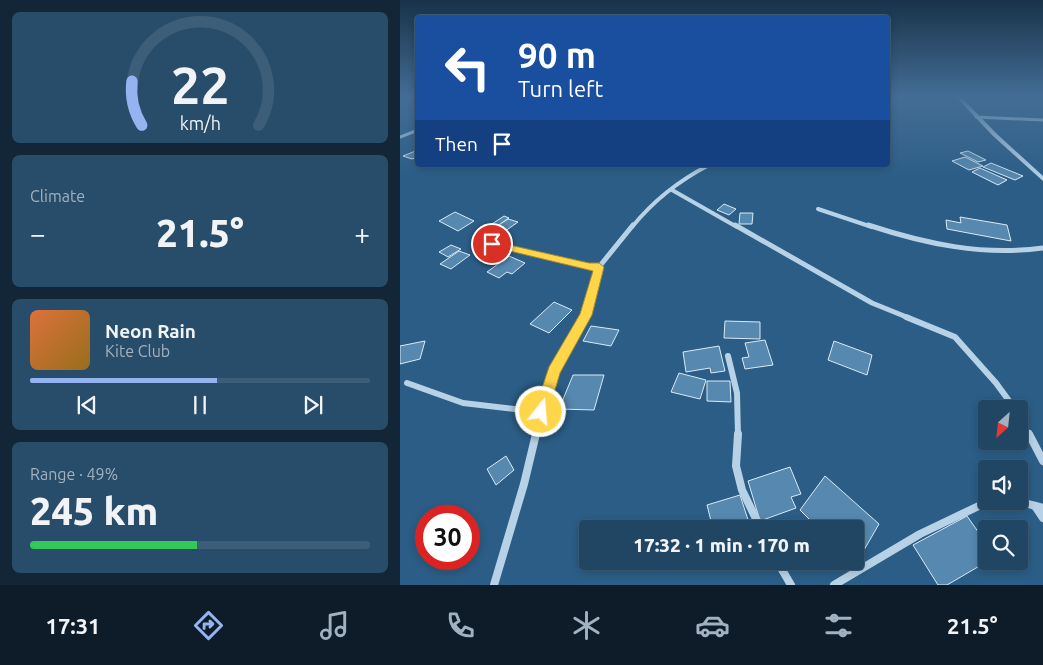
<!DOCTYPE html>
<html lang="en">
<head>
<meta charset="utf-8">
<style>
	body { margin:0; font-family:Ubuntu,sans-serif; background:#284d6a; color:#f1f3f6; height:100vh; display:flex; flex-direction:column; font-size:19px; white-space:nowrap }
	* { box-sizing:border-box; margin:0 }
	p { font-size:16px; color:#a2b1bf }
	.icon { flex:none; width:28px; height:28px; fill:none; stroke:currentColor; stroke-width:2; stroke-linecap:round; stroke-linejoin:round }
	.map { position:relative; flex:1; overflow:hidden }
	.sheet { display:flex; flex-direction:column; gap:12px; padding:12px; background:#122637; width:400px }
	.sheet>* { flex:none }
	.hud { position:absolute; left:15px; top:15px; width:475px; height:152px; border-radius:5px; box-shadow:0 2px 8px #0003,0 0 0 1px #3d5e78; background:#1a4fa0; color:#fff; overflow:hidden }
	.needle { width:32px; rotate:207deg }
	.buttons { position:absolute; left:578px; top:400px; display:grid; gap:10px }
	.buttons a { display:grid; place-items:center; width:50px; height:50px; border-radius:5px; background:#204664; box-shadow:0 2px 8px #0003,0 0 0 1px #3d5e78; font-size:25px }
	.speed { position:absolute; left:15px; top:505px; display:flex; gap:10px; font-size:25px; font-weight:700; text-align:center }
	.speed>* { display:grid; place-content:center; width:65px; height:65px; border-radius:50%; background:#204664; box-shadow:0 2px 8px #0003,0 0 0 1px #3d5e78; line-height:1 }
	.speed .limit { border:8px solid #d22; background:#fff; color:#111 }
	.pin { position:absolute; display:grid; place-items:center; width:42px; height:42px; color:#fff; margin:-21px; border:2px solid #fff; border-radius:50%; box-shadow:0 1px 5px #0007 }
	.me { position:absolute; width:55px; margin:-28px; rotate:17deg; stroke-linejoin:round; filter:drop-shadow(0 0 4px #0008) }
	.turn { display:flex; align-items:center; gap:18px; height:105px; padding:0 20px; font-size:22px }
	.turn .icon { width:65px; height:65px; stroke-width:2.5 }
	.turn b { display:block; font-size:35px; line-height:42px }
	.then { display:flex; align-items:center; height:48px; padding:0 20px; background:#0003; gap:10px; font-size:19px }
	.big { font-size:38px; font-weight:800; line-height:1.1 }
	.sheet .widget { flex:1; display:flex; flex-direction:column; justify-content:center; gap:8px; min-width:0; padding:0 18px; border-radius:8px; background:#284d6a }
	.sheet .dial { align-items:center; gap:0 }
	.dial svg { height:130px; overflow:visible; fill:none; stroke:#3d5e78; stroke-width:7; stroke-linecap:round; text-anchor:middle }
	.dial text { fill:#f1f3f6; stroke:none }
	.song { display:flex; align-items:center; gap:15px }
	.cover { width:60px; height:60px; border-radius:8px; background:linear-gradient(135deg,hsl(20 70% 55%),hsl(40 70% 35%)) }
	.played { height:5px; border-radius:2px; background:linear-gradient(90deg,#95b2f1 55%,#3d5e78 55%) }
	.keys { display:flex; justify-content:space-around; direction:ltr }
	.heat { display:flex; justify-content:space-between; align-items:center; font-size:28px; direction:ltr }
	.charge { height:8px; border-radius:4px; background:linear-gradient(90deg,#34c759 49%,#3d5e78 0) }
	.trip { position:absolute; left:179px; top:520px; width:285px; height:50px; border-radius:5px; background:#204664; box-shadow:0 2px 8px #0003,0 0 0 1px #3d5e78; font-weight:800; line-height:50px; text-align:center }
	.dock { display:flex; height:80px; justify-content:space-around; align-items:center; background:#0d1c28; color:#a2b1bf }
	.dock .icon { width:35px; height:35px }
	.dock .on { color:#95b2f1 }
	.dock b { font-size:22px; color:#f1f3f6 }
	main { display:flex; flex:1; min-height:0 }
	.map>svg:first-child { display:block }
	.building { fill:#5788af; stroke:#daeaf6 }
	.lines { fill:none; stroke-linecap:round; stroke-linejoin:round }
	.minor-far4 { stroke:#b7d2e7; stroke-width:3 }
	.minor-far3 { stroke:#b7d2e7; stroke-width:4 }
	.minor-far2 { stroke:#b7d2e7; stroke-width:5 }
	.minor-far1 { stroke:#b7d2e7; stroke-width:6 }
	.minor { stroke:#b7d2e7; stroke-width:8 }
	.tertiary { fill:#b7d2e7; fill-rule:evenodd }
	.route { fill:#ffd54a; stroke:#a68a30 }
</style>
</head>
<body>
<main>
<section class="sheet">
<div class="widget dial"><svg viewBox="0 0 100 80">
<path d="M14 69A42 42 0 1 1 86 69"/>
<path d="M14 69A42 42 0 0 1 8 42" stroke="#95b2f1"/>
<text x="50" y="56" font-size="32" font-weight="700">22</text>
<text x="50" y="72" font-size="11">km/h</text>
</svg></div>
<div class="widget"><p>Climate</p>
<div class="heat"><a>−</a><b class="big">21.5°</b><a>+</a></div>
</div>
<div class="widget">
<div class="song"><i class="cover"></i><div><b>Neon Rain</b><p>Kite Club</p></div></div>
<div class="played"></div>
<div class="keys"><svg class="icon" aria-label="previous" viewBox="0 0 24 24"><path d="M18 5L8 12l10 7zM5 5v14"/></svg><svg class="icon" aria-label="pause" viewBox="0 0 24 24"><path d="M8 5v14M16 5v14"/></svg><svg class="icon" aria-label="next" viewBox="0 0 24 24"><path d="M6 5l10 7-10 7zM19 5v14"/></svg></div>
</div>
<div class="widget"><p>Range · 49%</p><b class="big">245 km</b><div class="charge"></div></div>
</section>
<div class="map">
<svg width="643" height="585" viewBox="0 0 643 585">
	<rect width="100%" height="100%" fill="#2b5d86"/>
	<!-- building -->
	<g class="building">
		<path d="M 18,150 L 18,157 L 12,159 L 3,156 Z"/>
		<path d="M 568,151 L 586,160 L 578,162 L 560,153 Z"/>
		<path d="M 565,157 L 583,166 L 569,170 L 552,161 Z"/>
		<path d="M 591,163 L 623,176 L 615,180 L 583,167 Z"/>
		<path d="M 580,168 L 607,180 L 598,185 L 572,172 Z"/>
		<path d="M 324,204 L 336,209 L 329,215 L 317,210 Z"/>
		<path d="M 55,212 L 74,221 L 58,231 L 39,221 Z"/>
		<path d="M 340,213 L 353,213 L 352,224 L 339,224 Z"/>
		<path d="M 104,216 L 109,218 L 94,228 L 89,226 Z"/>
		<path d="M 560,217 L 607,225 L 611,241 L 547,229 L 546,220 L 561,223 Z"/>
		<path d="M 108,219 L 118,222 L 101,234 L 91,230 Z"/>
		<path d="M 51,245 L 61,249 L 48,257 L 39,252 Z"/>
		<path d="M 59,251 L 70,255 L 51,269 L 40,264 Z"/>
		<path d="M 109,256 L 125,263 L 112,274 L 107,272 L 99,278 L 87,272 Z"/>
		<path d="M 154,302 L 172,310 L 149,333 L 130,324 Z"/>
		<path d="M 325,321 L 360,322 L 360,339 L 324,338 Z"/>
		<path d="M 191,326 L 219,330 L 211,346 L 183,341 Z"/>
		<path d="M 365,340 L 373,365 L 345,369 L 342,358 L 349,357 L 345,343 Z"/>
		<path d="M 25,341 L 20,359 L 0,364 L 0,346 Z"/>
		<path d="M 434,341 L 472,355 L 467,375 L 428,360 Z"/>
		<path d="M 319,346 L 325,371 L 311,373 L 310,368 L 286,372 L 283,352 Z"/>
		<path d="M 279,373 L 306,380 L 300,399 L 271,392 Z"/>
		<path d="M 173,375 L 204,375 L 194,410 L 159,409 Z"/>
		<path d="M 307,381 L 330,381 L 331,402 L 307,401 Z"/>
		<path d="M 106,456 L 114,470 L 96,485 L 87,469 Z"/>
		<path d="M 390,467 L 401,494 L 391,497 L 396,508 L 360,521 L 348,481 Z"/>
		<path d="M 425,476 L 479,524 L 456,564 L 453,561 L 455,561 L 455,529 L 419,529 L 400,510 Z"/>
		<path d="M 340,495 L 351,529 L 313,529 L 307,505 Z"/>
		<path d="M 567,516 L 586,543 L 586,561 L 588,561 L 547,585 L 538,585 L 513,545 Z"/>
	</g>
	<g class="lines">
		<!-- minor-far4 -->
		<g class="minor-far4">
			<path d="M 576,117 L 643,120"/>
			<path d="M 0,137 L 18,130"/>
		</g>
		<!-- minor-far3 -->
		<g class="minor-far3">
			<path d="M 272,190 L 337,227"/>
			<path d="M 418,209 L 472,227"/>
			<path d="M 232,227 C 253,201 280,180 309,165"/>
		</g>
		<!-- minor-far2 -->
		<g class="minor-far2">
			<path d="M 335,225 L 472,303 L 509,318"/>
			<path d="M 468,225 C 526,244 582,256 643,248"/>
			<path d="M 93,244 L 189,267 L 199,267"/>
			<path d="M 184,318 L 199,267 L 233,225"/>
		</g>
		<!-- minor-far1 -->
		<g class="minor-far1">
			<path d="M 506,317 L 555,337 L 596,383 L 615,409"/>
			<path d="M 328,356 L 337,393 L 338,436"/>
			<path d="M 7,383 L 63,403 L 141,412"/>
			<path d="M 619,416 L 629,436"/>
			<path d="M 135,436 L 154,371 L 185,317"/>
		</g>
		<!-- minor -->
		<g class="minor">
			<path d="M 338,434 L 336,466 L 342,490 L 361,529"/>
			<path d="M 629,434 L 643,461"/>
			<path d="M 617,501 L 643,508"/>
			<path d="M 635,506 L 643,518"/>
			<path d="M 377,561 L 391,585"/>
			<path d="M 94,585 L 124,484 L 136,434"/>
			<path d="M 434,585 L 520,534 L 585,503 L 607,501"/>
		</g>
		<!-- tertiary -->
		<path class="tertiary" d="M 557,98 L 562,98 L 597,134 L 643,176 L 643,181 L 593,136 Z"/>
	</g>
	<!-- sky -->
	<linearGradient id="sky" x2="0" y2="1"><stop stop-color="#18334a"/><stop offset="0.54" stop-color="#446d95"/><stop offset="1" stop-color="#446d95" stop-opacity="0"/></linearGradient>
	<rect width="643" height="180" fill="url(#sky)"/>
	<!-- route -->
	<path class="route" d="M 92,241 L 189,263 L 199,263 L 204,267 L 192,315 L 160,373 L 147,417 L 141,419 L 136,417 L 134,412 L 149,367 L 180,314 L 193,271 L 89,246 L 89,242 Z"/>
</svg>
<div class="buttons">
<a><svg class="needle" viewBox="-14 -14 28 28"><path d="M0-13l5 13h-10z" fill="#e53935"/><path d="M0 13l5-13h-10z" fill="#a2b1bf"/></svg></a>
<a><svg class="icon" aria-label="sound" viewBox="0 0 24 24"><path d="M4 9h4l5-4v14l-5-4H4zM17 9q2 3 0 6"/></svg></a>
<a><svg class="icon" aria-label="search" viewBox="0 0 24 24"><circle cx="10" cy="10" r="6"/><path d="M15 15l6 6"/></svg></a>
</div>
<div class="speed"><div class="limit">30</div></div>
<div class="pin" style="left:92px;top:244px;background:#d93025"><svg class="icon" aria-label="arrive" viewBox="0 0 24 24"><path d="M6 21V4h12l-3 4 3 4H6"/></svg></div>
<svg class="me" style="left:141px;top:412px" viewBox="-20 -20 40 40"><circle r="17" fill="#ffd54a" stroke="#fff" stroke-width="3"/><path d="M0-11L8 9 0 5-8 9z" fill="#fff"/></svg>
<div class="trip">17:32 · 1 min · 170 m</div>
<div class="hud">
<div class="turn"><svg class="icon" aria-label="left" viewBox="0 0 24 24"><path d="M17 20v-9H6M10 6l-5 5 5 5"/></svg><div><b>90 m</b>Turn left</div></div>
<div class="then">Then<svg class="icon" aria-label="arrive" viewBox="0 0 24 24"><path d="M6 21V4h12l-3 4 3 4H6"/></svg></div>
</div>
</div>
</main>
<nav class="dock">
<b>17:31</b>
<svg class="icon on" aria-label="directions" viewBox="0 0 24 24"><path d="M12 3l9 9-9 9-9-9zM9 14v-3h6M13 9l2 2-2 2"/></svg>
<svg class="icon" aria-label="music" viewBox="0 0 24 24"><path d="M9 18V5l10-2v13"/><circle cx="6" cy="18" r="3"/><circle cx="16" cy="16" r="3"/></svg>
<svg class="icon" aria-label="phone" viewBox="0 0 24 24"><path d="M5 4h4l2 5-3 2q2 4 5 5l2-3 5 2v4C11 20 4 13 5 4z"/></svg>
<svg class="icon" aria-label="climate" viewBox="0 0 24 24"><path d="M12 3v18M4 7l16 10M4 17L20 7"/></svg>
<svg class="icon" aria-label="car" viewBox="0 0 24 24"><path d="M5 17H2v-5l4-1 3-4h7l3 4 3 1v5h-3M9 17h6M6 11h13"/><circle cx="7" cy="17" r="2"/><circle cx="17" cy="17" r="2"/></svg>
<svg class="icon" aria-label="filters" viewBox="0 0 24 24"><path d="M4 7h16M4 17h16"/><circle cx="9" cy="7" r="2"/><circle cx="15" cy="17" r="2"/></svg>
<b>21.5°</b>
</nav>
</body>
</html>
